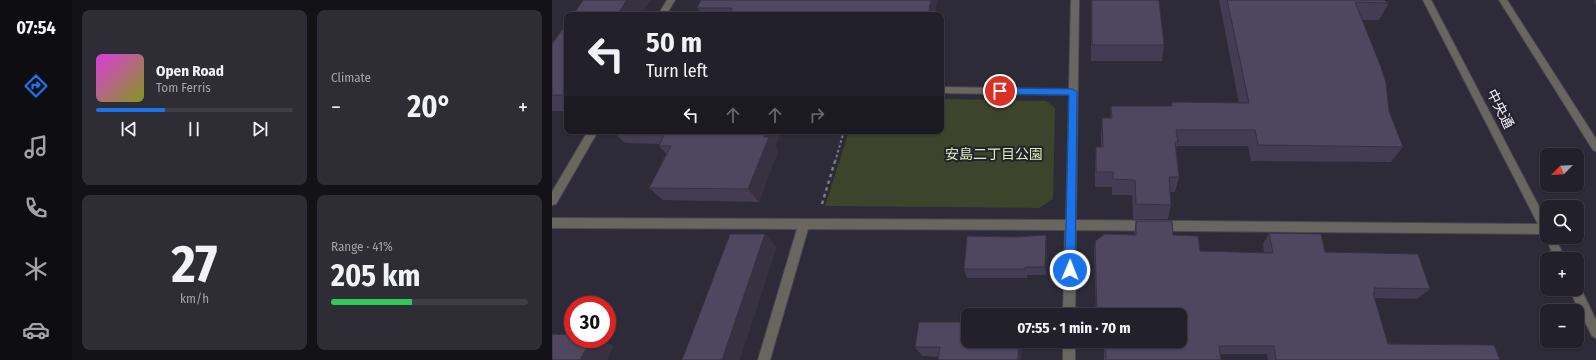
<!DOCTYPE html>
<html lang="en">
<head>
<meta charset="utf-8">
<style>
	body { margin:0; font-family:"Fira Sans Condensed","Noto Sans JP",sans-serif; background:#2e2d36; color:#f1f3f6; height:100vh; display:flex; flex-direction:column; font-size:15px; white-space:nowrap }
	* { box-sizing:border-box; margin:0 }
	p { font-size:13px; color:#a2a3a8 }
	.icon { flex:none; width:22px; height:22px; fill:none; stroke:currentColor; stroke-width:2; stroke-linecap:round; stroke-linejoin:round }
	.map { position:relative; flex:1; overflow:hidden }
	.side { display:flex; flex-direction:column; gap:10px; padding:10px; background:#131217; width:480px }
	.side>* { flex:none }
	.hud { position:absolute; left:12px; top:12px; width:380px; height:122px; border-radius:8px; box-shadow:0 1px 3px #0004,0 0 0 1px #3f3e47; background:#22202a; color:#f1f3f6; overflow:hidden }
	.needle { width:26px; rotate:246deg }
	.controls { position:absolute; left:988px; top:148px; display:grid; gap:8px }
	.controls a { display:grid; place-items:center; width:44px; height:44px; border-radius:8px; background:#22202a; box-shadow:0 1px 3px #0004,0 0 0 1px #3f3e47; font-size:20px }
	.speed { position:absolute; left:12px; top:296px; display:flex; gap:8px; font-size:20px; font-weight:700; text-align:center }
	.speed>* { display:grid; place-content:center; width:52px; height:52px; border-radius:50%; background:#22202a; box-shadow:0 1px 3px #0004,0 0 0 1px #3f3e47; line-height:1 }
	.speed .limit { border:6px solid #d22; background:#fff; color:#111 }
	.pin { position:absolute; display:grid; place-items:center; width:34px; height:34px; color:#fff; margin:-17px; border:2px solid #fff; border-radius:50%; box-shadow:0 1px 4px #0007 }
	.me { position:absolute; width:44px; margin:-22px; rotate:1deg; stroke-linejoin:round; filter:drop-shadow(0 0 3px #0008) }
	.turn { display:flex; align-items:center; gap:14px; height:84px; padding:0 16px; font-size:18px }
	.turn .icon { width:52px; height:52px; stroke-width:2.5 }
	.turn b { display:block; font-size:28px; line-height:34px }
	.lanes { display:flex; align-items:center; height:38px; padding:0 16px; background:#0003; justify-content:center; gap:20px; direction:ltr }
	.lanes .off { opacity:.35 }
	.big { font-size:30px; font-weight:700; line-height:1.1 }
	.side .card { flex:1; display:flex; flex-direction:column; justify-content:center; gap:6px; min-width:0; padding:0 14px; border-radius:8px; background:#2e2d36 }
	.side .dial { align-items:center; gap:0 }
	.dial b { font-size:52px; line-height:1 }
	.song { display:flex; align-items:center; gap:12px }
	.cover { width:48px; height:48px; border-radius:6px; background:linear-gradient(135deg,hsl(300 70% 55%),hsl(70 70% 35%)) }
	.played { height:4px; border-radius:2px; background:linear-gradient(90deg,#1a73e8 35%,#3f3e47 35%) }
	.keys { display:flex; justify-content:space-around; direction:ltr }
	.heat { display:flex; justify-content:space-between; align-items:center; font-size:22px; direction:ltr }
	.charge { height:6px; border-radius:3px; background:linear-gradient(90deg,#34c759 41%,#3f3e47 0) }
	.side .tiles { flex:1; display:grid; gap:10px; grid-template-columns:repeat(2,1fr) }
	.trip { position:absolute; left:409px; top:308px; width:226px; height:40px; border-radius:8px; background:#22202a; box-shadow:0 1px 3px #0004,0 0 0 1px #3f3e47; font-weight:700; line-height:40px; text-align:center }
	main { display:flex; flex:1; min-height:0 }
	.dock { display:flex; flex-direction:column; width:72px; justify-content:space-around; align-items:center; background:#0e0d11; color:#a2a3a8 }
	.dock .icon { width:28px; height:28px }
	.dock .current { color:#1a73e8 }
	.dock b { font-size:18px; color:#f1f3f6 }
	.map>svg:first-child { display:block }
	.green { fill:#3e432b }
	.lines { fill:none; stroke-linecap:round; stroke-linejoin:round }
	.minor-casing { stroke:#494753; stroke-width:2 }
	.path-far1 { stroke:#7b7a85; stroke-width:2; stroke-dasharray:2.5 2.5; stroke-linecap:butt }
	.path { stroke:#7b7a85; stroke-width:2.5; stroke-dasharray:3.5 3.5; stroke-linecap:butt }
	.minor { fill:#696660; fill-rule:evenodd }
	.wall { fill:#443c52 }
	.shaded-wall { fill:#373142 }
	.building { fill:#4f465f; stroke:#373142 }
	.route { fill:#1a73e8; stroke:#114b97 }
	.labels { text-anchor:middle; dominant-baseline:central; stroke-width:4; stroke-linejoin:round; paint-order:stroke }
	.street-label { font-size:14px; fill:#f2f1f9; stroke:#24222d }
	.park-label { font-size:14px; fill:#dfecb6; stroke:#24222d }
</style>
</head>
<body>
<main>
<nav class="dock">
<b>07:54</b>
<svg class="icon current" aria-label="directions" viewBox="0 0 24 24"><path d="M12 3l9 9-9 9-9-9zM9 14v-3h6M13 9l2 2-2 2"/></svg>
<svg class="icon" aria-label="music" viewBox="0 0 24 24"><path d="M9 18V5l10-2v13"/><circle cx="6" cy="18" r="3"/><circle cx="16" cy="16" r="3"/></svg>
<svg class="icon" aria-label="phone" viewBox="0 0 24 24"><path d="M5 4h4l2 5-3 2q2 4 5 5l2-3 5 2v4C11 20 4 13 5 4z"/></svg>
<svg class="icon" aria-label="climate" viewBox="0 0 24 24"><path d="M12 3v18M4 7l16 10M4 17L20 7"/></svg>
<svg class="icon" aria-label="car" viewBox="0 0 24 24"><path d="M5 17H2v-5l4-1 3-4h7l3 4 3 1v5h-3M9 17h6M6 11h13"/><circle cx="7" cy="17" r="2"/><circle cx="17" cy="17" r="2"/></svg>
</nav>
<section class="side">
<div class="tiles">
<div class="card">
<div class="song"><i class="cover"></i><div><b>Open Road</b><p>Tom Ferris</p></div></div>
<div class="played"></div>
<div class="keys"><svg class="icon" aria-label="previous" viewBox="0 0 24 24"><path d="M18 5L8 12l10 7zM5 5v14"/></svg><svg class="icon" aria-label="pause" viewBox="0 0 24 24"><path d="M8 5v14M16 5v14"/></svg><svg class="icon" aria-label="next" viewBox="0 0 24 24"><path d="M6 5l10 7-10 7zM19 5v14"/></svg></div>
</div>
<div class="card"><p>Climate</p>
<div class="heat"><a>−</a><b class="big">20°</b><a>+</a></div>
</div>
<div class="card dial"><b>27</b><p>km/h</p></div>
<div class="card"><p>Range · 41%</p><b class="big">205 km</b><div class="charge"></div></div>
</div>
</section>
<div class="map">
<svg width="1044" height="360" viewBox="0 0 1044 360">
	<rect width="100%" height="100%" fill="#2d2b38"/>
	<!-- green -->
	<path class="green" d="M 389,99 L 494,101 L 503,108 L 501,199 L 487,208 L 273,206 L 297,131 L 389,131 Z"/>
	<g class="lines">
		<!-- minor casing -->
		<g class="minor-casing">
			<g id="minor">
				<path d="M 115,0 L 123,0 L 114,15 L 106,15 Z"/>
				<path d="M 519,0 L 527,0 L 524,220 L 986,224 L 871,0 L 879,0 L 995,222 L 995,237 L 1003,237 L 1013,259 L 1003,259 L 993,236 L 990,234 L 524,230 L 523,315 L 511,315 L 513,230 L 256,229 L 218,360 L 206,360 L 245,229 L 0,228 L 0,218 L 514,220 L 517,95 L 389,93 L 389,87 L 517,89 Z"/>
				<path d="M 947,0 L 955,0 L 1044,139 L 1044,151 L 1041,150 Z"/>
				<path d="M 36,131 L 46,131 L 4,204 L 0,205 L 0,192 Z"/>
				<path d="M 1025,285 L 1027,285 L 1044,320 L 1044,338 L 1040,336 L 1017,289 L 1025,289 Z"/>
				<rect x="511" y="341" width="12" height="19"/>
			</g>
		</g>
		<!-- path-far1 -->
		<path class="path-far1" d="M 283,162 L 292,131"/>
		<!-- path -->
		<path class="path" d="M 270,204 L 283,161"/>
		<!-- minor -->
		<use href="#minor" class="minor"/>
	</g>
	<!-- wall -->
	<g class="wall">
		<path d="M 149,0 L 383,15 L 150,15 L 145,8 Z"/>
		<path d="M 539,0 L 607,0 L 612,45 L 610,61 L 539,61 Z"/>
		<path d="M 667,0 L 832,0 L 837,3 L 827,20 L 810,20 L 837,111 L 851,147 L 839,162 L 699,161 L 696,146 L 625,146 L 624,149 L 627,177 L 623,192 L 618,192 L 619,205 L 616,219 L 581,219 L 580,195 L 560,195 L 560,187 L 543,187 L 543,162 L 544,147 L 549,147 L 549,134 L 550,118 L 558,118 L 559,106 L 619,106 L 620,102 L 687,103 Z"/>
		<path d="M 1043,0 L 1044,0 L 1044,5 L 1042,2 Z"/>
		<path d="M 15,23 L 15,111 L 0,111 L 0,44 Z"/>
		<path d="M 60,131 L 229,131 L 223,146 L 226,151 L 207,202 L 111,200 L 97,188 L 114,154 L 107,146 L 108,144 L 73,143 Z"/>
		<path d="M 584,221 L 621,235 L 648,251 L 712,253 L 711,244 L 717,233 L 773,252 L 878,289 L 865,299 L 822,298 L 836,344 L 948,360 L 716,360 L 715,354 L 668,354 L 669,360 L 552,360 L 552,341 L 628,341 L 628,315 L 544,315 L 542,252 L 543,241 L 582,235 Z"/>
		<path d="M 494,235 L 495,244 L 494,275 L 475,275 L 475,278 L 415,278 L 412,269 L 463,237 Z"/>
		<path d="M 416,341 L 470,341 L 469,360 L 386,360 L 386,357 L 370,356 L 363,347 Z"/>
	</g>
	<!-- shaded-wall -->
	<g class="shaded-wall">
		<path d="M 75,0 L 99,0 L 89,15 L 65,15 Z"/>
		<path d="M 379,0 L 386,0 L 383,15 L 376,15 Z"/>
		<path d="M 15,90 L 15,98 L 11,95 Z"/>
		<path d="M 215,131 L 229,131 L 223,146 L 226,151 L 207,202 L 196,189 L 212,137 Z"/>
		<path d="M 213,234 L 225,247 L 188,360 L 170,360 Z"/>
		<path d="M 494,235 L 495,244 L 494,275 L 493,267 Z"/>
		<path d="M 39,339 L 47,339 L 62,346 L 55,360 L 28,360 Z"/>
		<path d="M 467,341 L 470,341 L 469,360 L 466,360 Z"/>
	</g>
	<!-- building -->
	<g class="building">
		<path d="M 31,0 L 75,0 L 65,15 L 21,15 Z"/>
		<path d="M 149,0 L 379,0 L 376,15 L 176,15 L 180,8 L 145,8 Z"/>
		<path d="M 540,0 L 607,0 L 612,45 L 540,45 Z"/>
		<path d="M 675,0 L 832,0 L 837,3 L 803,2 L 829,67 L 834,83 L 837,111 L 851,147 L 706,145 L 703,130 L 624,130 L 626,142 L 623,142 L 627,177 L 617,177 L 619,205 L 584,204 L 583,180 L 561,179 L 561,172 L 544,172 L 544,147 L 551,147 L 550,118 L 560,118 L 559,106 L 620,106 L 620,102 L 697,103 Z"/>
		<path d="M 15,23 L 15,90 L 11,95 L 0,95 L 0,44 Z"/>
		<path d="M 114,131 L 215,131 L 212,137 L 217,137 L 196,189 L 97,188 L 119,146 L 107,146 Z"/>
		<path d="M 584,221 L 620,221 L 621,235 L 646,236 L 648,251 L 721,253 L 717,233 L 769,234 L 773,252 L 866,254 L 878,289 L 822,288 L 823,293 L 821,293 L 836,344 L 942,345 L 948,360 L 724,360 L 722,346 L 667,346 L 669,360 L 554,360 L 553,341 L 628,341 L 628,315 L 545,315 L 543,241 L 553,234 L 584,235 Z"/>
		<path d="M 178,234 L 213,234 L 170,360 L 130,360 Z"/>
		<path d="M 494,235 L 493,267 L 473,267 L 473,269 L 412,269 L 415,236 L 463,237 Z"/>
		<path d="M 367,322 L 416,322 L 416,341 L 467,341 L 466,360 L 386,360 L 388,347 L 363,347 Z"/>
		<path d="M 0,334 L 21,335 L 21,339 L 39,339 L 28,360 L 0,360 Z"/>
	</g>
	<!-- route -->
	<path class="route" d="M 448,88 L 521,89 L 525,92 L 523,270 L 521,273 L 518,274 L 514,273 L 513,270 L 517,95 L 448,94 L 444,91 Z"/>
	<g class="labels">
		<!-- street labels -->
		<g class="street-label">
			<text transform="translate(948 109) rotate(63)">中央通</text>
		</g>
		<!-- park labels -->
		<g class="park-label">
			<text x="442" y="154">安島二丁目公園</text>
		</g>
	</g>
</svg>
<div class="controls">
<a><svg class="needle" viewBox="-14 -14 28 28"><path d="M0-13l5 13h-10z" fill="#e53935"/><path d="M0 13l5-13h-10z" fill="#a2a3a8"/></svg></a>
<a><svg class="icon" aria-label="search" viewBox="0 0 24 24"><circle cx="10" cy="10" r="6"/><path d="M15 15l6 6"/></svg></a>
<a>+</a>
<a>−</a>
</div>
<div class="speed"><div class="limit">30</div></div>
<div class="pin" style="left:448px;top:91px;background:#d93025"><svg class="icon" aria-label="arrive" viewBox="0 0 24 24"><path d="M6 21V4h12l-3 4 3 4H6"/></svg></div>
<svg class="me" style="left:518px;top:270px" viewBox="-20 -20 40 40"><circle r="17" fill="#1a73e8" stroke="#fff" stroke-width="3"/><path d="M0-11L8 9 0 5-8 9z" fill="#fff"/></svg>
<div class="trip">07:55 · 1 min · 70 m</div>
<div class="hud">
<div class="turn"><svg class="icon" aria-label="left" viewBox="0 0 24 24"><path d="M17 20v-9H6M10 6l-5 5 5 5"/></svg><div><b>50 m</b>Turn left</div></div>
<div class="lanes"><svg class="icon" aria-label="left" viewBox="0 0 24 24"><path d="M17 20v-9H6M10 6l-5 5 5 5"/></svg><svg class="icon off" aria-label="ahead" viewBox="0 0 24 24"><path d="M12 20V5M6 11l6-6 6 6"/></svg><svg class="icon off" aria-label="ahead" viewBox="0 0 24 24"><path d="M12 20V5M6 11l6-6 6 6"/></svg><svg class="icon off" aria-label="right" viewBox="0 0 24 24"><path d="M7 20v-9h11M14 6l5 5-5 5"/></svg></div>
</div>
</div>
</main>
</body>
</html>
